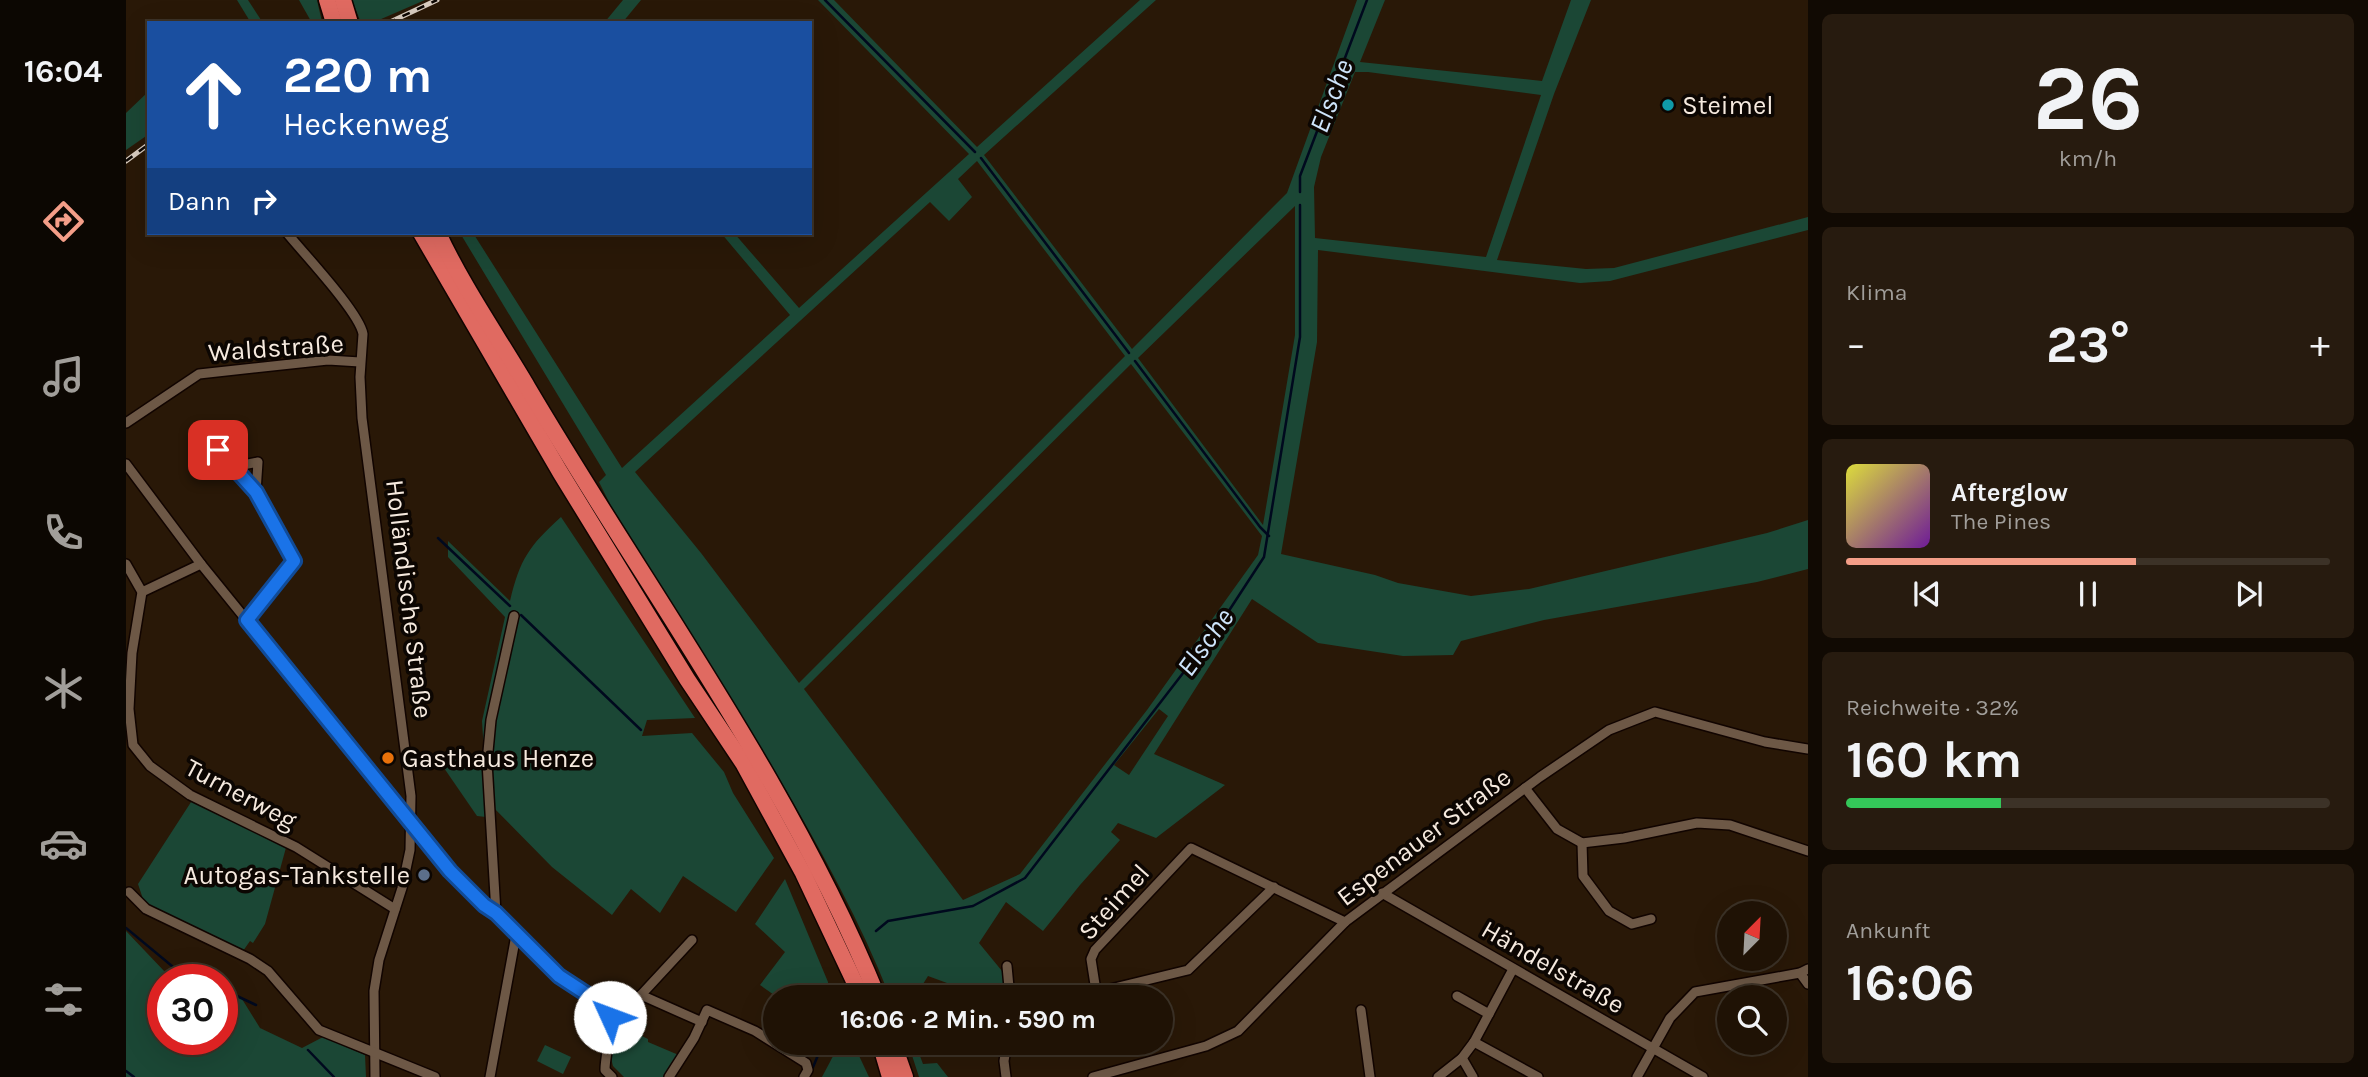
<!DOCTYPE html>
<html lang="de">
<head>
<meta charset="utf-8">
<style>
	body { margin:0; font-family:Karla,sans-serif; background:#271b0f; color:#f1f3f6; height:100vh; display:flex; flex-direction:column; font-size:26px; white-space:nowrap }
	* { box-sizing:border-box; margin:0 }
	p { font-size:23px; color:#a19e9a }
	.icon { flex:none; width:38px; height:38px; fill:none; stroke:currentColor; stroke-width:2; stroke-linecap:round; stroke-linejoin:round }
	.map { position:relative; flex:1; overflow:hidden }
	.side { display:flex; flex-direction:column; gap:14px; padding:14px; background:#110a03; width:560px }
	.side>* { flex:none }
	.guide { position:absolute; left:21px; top:21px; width:665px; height:214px; border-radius:0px; box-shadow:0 7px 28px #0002,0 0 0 2px #3c3227; background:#1a4fa0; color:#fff; overflow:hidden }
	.needle { width:46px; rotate:24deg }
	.fabs { position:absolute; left:1591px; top:901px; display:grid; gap:14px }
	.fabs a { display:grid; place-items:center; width:70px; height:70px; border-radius:50%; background:#1f1205; box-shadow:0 7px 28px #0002,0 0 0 2px #3c3227; font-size:35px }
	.speed { position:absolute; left:21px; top:964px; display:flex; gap:14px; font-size:35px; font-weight:700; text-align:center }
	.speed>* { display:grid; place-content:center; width:91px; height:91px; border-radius:50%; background:#1f1205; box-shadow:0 7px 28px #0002,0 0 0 2px #3c3227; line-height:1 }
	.speed .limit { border:10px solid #d22; background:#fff; color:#111 }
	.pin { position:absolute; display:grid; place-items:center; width:60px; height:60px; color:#fff; margin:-30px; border-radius:14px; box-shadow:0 4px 10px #0006 }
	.me { position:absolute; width:77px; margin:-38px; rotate:313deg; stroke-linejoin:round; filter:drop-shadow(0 0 5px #0008) }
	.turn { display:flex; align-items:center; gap:24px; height:147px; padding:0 21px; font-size:32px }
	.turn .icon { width:91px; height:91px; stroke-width:2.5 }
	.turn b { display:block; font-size:49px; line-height:60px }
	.then { display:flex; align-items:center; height:66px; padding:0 21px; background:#0003; gap:14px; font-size:26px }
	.big { font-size:52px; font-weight:700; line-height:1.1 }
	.side .widget { flex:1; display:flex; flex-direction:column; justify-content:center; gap:10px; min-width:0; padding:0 24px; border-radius:10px; background:#271b0f }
	.side .dial { align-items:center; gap:0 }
	.dial b { font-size:91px; line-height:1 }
	.song { display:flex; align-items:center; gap:21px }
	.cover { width:84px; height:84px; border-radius:10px; background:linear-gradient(135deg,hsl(60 70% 55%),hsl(280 70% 35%)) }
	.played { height:7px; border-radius:4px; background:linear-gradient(90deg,#f49e88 60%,#3c3227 60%) }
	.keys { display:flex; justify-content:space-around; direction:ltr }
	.heat { display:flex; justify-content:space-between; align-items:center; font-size:38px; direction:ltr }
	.charge { height:10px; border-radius:5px; background:linear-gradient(90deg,#34c759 32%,#3c3227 0) }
	.trip { position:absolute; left:637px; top:985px; width:410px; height:70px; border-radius:35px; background:#1f1205; box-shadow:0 7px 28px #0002,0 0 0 2px #3c3227; font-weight:700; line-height:70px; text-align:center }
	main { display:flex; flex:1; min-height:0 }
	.tabs { display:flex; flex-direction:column; width:126px; justify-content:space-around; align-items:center; background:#0c0702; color:#a19e9a }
	.tabs .icon { width:49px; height:49px }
	.tabs .current { color:#f49e88 }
	.tabs b { font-size:32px; color:#f1f3f6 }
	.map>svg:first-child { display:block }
	.green { fill:#1b4735; fill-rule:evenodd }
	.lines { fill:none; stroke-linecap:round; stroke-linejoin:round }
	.stream { stroke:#00091e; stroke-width:2.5 }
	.minor-casing { stroke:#110400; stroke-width:12 }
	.trunk-casing { stroke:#110400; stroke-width:19 }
	.minor { stroke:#6d5846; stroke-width:9 }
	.trunk { stroke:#e06a61; stroke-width:16 }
	.rail-casing { stroke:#d8ccc0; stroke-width:5 }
	.rail { stroke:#0c0602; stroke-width:2.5; stroke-dasharray:8; stroke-linecap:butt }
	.route-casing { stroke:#114b97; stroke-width:18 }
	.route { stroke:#1a73e8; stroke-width:12 }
	.culture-dot { fill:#0f9aa8; stroke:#0c0602; stroke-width:2.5 }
	.food-dot { fill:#e8710a; stroke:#0c0602; stroke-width:2.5 }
	.service-dot { fill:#5c6f8a; stroke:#0c0602; stroke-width:2.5 }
	.labels { text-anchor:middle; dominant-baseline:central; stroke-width:7; stroke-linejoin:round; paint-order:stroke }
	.poi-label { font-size:26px; fill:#f6eadf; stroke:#0c0602; text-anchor:start }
	.street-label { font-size:26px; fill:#f6eadf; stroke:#0c0602 }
	.water-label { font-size:28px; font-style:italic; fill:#cee4fb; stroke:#0c0602 }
</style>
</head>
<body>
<main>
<nav class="tabs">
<b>16:04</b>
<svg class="icon current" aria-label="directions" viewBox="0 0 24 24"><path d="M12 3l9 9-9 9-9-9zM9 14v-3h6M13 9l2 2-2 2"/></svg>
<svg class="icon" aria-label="music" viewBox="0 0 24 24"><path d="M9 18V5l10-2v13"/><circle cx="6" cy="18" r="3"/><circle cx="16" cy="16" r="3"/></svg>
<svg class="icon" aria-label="phone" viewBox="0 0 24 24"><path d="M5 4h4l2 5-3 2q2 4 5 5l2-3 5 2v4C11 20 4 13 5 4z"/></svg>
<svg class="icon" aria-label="climate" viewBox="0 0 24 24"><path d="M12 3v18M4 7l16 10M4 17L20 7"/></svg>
<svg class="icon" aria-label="car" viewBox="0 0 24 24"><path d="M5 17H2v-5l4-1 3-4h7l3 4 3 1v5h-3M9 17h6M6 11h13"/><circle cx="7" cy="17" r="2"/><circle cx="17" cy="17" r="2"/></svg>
<svg class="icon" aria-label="filters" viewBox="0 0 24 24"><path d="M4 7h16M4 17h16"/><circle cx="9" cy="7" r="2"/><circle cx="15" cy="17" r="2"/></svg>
</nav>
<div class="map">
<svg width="1682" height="1077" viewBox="0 0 1682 1077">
	<rect width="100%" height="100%" fill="#291807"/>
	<!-- green -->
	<g class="green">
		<path d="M 111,0 L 122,0 L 137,23 L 125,23 Z"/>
		<path d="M 173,0 L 191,0 L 196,22 L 186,23 Z"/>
		<path d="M 226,0 L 299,0 L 246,23 L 235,23 Z"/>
		<path d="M 497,0 L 515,0 L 496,23 L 478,23 Z"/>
		<path d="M 692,0 L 708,0 L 851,147 L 1014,0 L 1030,0 L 858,155 L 1006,349 L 1161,193 L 1231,0 L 1259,0 L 1234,62 L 1416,81 L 1445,0 L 1465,0 L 1428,94 L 1371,260 L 1460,269 L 1488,268 L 1682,217 L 1682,230 L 1484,281 L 1454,283 L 1192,250 L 1191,342 L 1155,554 L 1249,575 L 1272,583 L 1345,596 L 1403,589 L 1641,533 L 1682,520 L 1682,569 L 1631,582 L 1418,620 L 1335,641 L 1327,655 L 1277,656 L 1192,643 L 1126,599 L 1028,754 L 1099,785 L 1030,838 L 992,823 L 985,832 L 994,840 L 954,885 L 917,931 L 880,902 L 853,943 L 876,971 L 880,997 L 859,997 L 802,976 L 789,997 L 764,997 C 735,923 696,852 656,783 C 601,690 542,598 485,506 L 473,482 L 480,475 L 334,233 L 347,233 L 496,468 L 664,315 L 595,233 L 608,233 L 673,308 L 843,154 ZM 1229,72 L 1242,72 L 1415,95 L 1360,257 L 1189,238 L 1188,187 L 1195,157 ZM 851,161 L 999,356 L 673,683 L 575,553 L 509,472 L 804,202 L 823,221 L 846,197 L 832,179 ZM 1169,206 L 1169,335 L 1137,525 L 1012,358 ZM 1005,364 L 1136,536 L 1132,555 L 1021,710 L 894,874 L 837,900 L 678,689 ZM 1033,709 L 1042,716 L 1003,775 L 988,765 Z"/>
		<path d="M 23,91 L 23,134 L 0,150 L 0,113 Z"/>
		<path d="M 435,517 L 569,718 L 521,720 L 516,736 L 566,733 L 598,772 L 607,793 L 648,858 L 610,912 L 557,876 L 534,913 L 505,889 L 486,915 L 426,867 L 361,801 L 356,721 L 379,617 L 322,557 L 322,541 L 384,601 C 394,559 403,546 435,517 Z"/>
		<path d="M 334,757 L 356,762 L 360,817 L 351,816 L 318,768 Z"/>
		<path d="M 67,799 L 161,844 L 139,924 L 127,943 L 124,941 L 117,951 L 19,905 L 12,884 Z"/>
		<path d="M 659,879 L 702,982 L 703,997 L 651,997 L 634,985 L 659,952 L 629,924 Z"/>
		<path d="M 0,931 L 39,972 L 62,980 L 37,980 L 37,1040 L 96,1040 L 96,992 L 116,999 L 134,1028 L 176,1048 L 197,1037 L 239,1055 L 240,1077 L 0,1077 Z"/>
		<path d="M 506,1011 L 516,1016 L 515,1021 L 521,1024 L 516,1036 L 522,1039 L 522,1042 L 555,1056 L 538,1077 L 498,1077 L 487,1066 C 483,1053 486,1034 495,1024 L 495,1016 L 504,1014 Z"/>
		<path d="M 714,1043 L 727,1043 L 743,1077 L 696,1077 Z"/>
		<path d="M 782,1043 L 789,1043 L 797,1064 L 811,1063 L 822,1077 L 793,1077 Z"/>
		<path d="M 419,1045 L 445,1057 L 437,1074 L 411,1061 Z"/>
	</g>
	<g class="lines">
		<!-- stream -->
		<g class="stream">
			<path d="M 699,0 L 849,152"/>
			<path d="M 855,158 L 1003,353"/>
			<path d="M 1174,192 L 1174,176 L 1241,0"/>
			<path d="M 1009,361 L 1134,527 L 1143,536"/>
			<path d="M 312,538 L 384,606"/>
			<path d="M 395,615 L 515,730"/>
			<path d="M 0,928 L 58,976 L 71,980"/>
			<path d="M 750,931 L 762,921 L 847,906 L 899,878 L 1091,629 L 1138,557 L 1174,337 L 1174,205"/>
			<path d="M 96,989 L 130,1005"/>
			<path d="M 716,998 L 719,989"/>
			<path d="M 182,1050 L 208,1077"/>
			<path d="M 0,1071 L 8,1077"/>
			<path d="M 683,1077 L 697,1043"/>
		</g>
		<!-- minor casing -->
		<g class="minor-casing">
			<g id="minor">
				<path d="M 161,233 C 178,254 233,312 237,334 L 234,377 L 236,418 L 285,796 L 284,850 L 276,888 L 253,960 L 248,991 L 249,1077"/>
				<path d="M 0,423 L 73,374 L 202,360 L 234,362"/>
				<path d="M 92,450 L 130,492 L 168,561 L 121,620"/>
				<path d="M 0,464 L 75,564 L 324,871 L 357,905 L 370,913 L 433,976 L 479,1006 C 491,1021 479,1050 479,1070 L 486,1077"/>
				<path d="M 107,467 L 132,462 L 130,492"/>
				<path d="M 0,564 L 16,592 L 6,653 L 3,709 L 7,745 L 24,766 L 64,795 L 170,847 L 269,909"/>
				<path d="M 16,592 L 75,564"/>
				<path d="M 1399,788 L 1431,829 L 1456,843 L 1498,838 L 1571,823 L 1604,825 L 1682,851"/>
				<path d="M 1456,843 L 1457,876 L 1483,911 L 1506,924 L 1525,919"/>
				<path d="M 3,892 L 20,909 L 124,959 L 142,971 L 193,1030 L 309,1077"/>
				<path d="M 1256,893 L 1577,1077"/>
				<path d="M 370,913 L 361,762 L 365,720 L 388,616"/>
				<path d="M 881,966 L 884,998"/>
				<path d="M 1674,973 L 1682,984"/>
				<path d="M 970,991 L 965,959 L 969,950 L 1065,848 L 1219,922"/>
				<path d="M 515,995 L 576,1022"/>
				<path d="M 1331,996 L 1363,1014"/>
				<path d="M 947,998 L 1062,970 L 1148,887"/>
				<path d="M 1235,1010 L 1244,1077"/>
				<path d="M 484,1017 L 515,995 L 566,940"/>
				<path d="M 1348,1042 L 1412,1077"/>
				<path d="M 1336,1058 L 1347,1077"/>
				<path d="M 364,1077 L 390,935"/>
				<path d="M 543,1077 L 568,1038 L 581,1010 L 629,1031 L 680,1063 L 682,1070 L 678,1077"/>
				<path d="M 880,1077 L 878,1061 L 881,1043"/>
				<path d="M 967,1077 L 1080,1046 L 1112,1031 L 1219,922 L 1414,777 L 1483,730 L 1529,712 L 1639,742 L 1682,749"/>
				<path d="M 1312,1077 L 1336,1058 L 1348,1042 L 1387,969"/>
				<path d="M 1511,1077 L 1544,1018 L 1569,992 L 1674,973 L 1682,969"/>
			</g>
		</g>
		<!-- trunk casing -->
		<g class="trunk-casing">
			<g id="trunk">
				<path d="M 201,0 L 208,23"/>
				<path d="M 217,0 L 224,23"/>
				<path d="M 295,233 L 434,472 L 561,679 L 617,763 L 677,873 L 736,998"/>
				<path d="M 312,233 C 337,287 372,337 402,388 C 521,590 663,780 752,998"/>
				<path d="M 754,1043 L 764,1077"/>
				<path d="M 767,1043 L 779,1077"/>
			</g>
		</g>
		<!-- minor -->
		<use href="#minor" class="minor"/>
		<!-- trunk -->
		<use href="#trunk" class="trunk"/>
		<!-- rail casing -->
		<g class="rail-casing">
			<g id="rail">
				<path d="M 262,23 L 311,0"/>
				<path d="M 0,161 L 23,144"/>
			</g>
		</g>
		<!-- rail -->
		<use href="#rail" class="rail"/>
	</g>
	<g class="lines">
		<!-- route casing -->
		<g class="route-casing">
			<path id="route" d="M 92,450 L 130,492 L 168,561 L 121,620 L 324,871 L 358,905 L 370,913 L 433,976 L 479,1006 L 484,1017"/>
		</g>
		<!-- route -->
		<use href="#route" class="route"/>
	</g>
	<!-- markers -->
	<circle class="culture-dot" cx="1542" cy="105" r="7"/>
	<circle class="food-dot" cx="262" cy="758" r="7"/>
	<circle class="service-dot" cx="298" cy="875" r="7"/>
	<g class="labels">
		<!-- poi labels -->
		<g class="poi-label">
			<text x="1556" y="105">Steimel</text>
			<text x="276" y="758">Gasthaus Henze</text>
			<text x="284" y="875" text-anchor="end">Autogas-Tankstelle</text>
		</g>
		<!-- street labels -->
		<g class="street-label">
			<text transform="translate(150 348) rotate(-4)">Waldstraße</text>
			<text transform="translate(283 599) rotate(83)">Holländische Straße</text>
			<text transform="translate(115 794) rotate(28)">Turnerweg</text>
			<text transform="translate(1298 837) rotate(-37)">Espenauer Straße</text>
			<text transform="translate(988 902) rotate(-48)">Steimel</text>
			<text transform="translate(1427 967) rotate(30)">Händelstraße</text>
		</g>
		<!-- water labels -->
		<g class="water-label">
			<text transform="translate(1205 96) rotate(-69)">Elsche</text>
			<text transform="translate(1079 642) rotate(-54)">Elsche</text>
		</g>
	</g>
</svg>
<div class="fabs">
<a><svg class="needle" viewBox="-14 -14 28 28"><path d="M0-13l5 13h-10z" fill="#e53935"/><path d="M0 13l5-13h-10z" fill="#a19e9a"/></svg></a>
<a><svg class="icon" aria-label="search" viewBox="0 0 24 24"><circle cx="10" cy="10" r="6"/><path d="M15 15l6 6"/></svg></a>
</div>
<div class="speed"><div class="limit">30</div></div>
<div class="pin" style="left:92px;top:450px;background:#d93025"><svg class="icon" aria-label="arrive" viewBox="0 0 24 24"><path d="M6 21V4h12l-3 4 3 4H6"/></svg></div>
<svg class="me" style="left:484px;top:1017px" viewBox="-20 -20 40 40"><circle r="19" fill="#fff"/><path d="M0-13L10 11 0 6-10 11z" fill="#1a73e8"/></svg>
<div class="trip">16:06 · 2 Min. · 590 m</div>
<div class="guide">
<div class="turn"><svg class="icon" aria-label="ahead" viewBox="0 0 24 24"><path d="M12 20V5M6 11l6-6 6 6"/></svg><div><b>220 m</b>Heckenweg</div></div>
<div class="then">Dann<svg class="icon" aria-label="right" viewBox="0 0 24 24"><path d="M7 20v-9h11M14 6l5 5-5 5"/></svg></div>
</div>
</div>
<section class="side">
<div class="widget dial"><b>26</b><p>km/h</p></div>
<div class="widget"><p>Klima</p>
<div class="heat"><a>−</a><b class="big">23°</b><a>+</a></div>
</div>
<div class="widget">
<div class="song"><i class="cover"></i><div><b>Afterglow</b><p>The Pines</p></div></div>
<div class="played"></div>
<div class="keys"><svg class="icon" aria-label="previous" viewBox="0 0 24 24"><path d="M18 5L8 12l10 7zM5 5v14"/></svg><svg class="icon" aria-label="pause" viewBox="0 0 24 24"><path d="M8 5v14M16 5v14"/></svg><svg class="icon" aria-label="next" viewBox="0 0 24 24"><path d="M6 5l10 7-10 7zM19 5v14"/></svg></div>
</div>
<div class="widget"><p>Reichweite · 32%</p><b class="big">160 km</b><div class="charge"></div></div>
<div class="widget"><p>Ankunft</p><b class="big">16:06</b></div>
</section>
</main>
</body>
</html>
